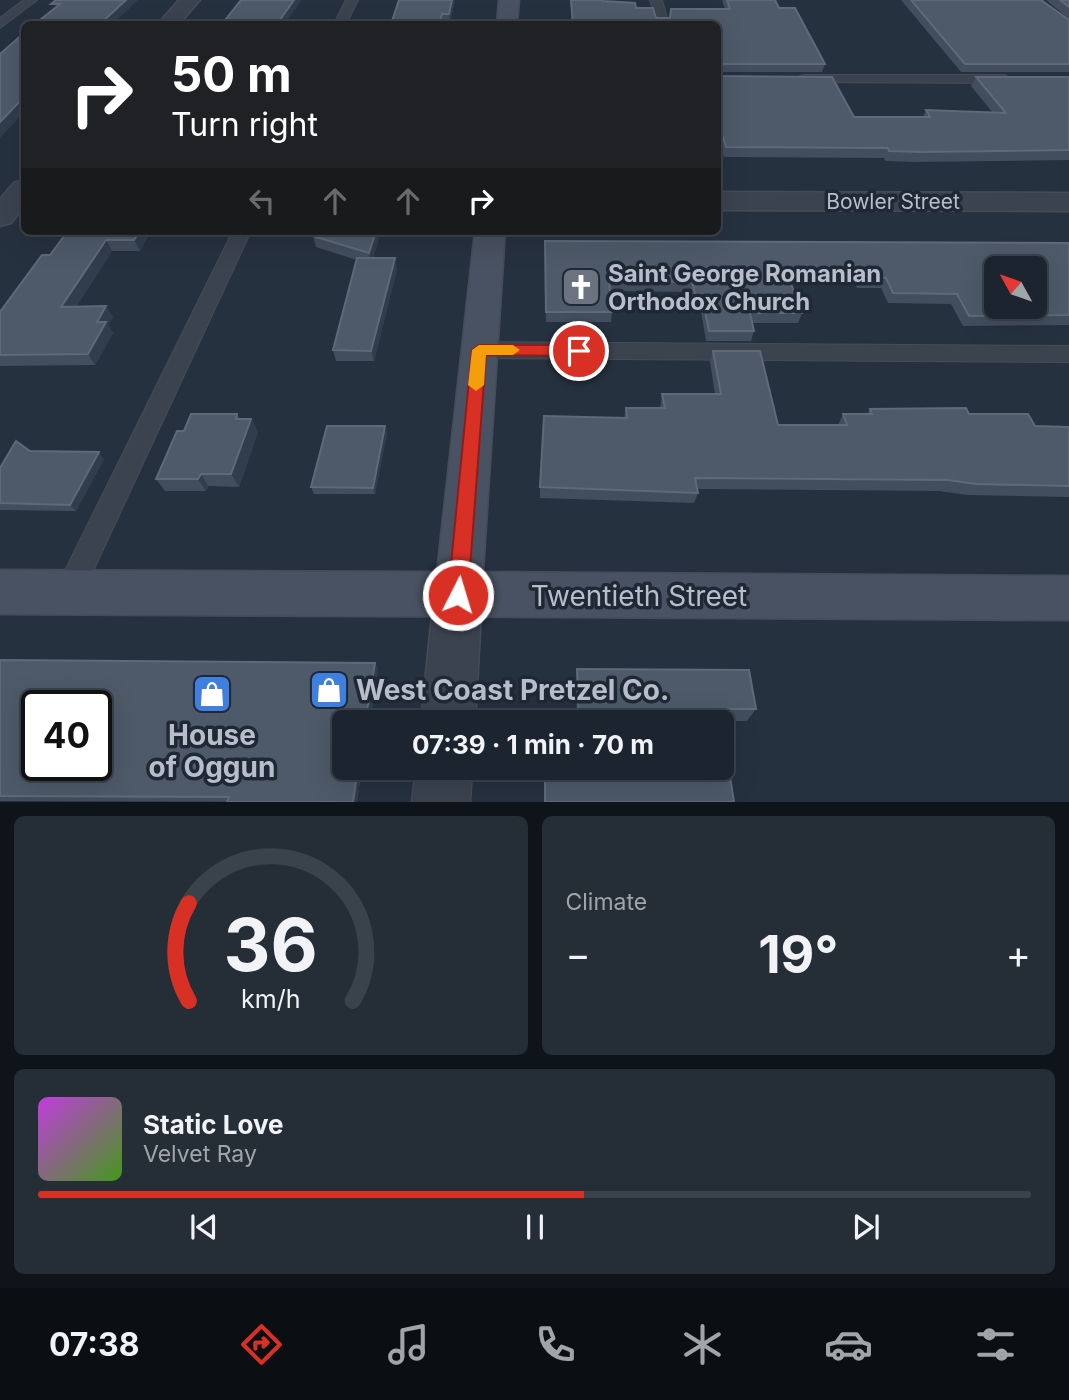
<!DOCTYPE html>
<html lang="en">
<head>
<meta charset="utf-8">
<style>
	body { margin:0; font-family:Inter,sans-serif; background:#252d37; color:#f1f3f6; height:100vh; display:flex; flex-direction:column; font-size:26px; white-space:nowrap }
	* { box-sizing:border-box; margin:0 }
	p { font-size:23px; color:#a0a5aa }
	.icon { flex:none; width:38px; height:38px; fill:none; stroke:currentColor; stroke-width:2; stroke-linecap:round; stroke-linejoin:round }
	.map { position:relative; height:802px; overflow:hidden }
	.details { display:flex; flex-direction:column; gap:14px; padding:14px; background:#0f141a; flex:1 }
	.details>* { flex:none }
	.banner { position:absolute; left:21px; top:21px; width:700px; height:214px; border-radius:10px; box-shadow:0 7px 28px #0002,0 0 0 2px #3a424b; background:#202124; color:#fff; overflow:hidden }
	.needle { width:46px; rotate:310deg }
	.controls { position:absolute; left:984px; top:256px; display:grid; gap:14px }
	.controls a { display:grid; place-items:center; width:63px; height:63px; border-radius:10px; background:#1c252f; box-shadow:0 7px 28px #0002,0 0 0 2px #3a424b; font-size:35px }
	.speed { position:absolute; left:21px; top:690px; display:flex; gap:14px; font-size:35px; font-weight:700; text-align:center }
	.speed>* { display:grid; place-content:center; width:91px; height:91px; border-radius:50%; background:#1c252f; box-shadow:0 7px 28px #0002,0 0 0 2px #3a424b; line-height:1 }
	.speed .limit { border:4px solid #111; border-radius:10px; background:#fff; color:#111 }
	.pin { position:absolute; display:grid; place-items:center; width:60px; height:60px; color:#fff; margin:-30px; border:4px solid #fff; border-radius:50%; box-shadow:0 2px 7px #0007 }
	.me { position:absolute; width:77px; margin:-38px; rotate:5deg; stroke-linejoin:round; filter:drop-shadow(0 0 5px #0008) }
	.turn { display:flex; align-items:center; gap:24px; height:147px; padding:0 35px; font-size:32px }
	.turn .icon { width:91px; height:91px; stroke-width:2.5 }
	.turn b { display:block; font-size:49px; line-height:60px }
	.lanes { display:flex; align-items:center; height:66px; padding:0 35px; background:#0003; justify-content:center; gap:35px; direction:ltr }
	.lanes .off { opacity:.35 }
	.big { font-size:52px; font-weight:700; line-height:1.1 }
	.details .widget { flex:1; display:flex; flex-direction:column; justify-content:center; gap:10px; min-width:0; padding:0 24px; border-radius:10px; background:#252d37 }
	.details .dial { align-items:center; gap:0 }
	.dial svg { height:182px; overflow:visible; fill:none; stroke:#3a424b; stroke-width:7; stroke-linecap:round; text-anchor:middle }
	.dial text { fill:#f1f3f6; stroke:none }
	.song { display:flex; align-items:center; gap:21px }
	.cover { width:84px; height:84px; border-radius:10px; background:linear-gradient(135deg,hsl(290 70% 55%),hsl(100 70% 35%)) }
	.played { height:7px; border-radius:4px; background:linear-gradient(90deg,#d93025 55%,#3a424b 55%) }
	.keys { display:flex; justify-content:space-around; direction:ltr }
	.heat { display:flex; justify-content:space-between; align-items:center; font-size:38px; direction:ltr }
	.details .tiles { flex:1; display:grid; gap:14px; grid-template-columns:1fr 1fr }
	.widget:last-child { grid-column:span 2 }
	.trip { position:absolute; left:332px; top:710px; width:402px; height:70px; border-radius:10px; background:#1c252f; box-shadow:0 7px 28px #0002,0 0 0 2px #3a424b; font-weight:700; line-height:70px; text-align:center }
	.tab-bar { display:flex; height:112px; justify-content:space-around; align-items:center; background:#0b0f13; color:#a0a5aa }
	.tab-bar .icon { width:49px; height:49px }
	.tab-bar .active { color:#d93025 }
	.tab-bar b { font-size:32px; color:#f1f3f6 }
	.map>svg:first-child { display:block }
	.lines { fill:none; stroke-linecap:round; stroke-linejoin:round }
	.lane-casing { stroke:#444c59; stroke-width:2 }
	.street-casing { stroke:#444c59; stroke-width:3 }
	.secondary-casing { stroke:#444c59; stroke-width:3 }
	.lane { fill:#3b434f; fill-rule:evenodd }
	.street { fill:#3b434f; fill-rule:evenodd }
	.secondary { fill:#495262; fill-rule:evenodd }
	.wall { fill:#424d5d }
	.shaded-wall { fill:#313d4c }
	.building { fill:#4e5a69; stroke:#5f6978; stroke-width:2; fill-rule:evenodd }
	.route { fill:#d93025; stroke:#8d1f18; stroke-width:2 }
	.slow { fill:#f59e0b }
	.labels { text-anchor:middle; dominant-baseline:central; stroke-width:7; stroke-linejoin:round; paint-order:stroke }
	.far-street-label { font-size:21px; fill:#b7beca; stroke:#1f2835 }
	.poi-label { font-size:24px; font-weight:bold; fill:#b7beca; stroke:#1f2835; text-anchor:start }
	.near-street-label { font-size:28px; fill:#b7beca; stroke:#1f2835 }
	.near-poi-label { font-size:28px; font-weight:bold; fill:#b7beca; stroke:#1f2835; text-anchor:start }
</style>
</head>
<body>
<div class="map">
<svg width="1069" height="802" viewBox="0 0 1069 802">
	<rect width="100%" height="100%" fill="#26313f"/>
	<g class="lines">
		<!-- lane casing -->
		<g class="lane-casing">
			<g id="lane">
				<path d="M 24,0 L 37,0 L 0,28 L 0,18 Z"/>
				<path d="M 346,0 L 358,0 L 346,24 L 334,24 Z"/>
				<path d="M 650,0 L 662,0 L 669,24 L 657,24 Z"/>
				<path d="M 805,75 L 1005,75 L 1012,79 L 1005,83 L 800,82 L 800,76 Z"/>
				<path d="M 233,231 L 251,231 L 79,601 L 69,605 L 59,601 L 55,592 L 59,583 Z"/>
				<path d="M 479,342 L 1069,346 L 1069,362 L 479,358 L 471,355 L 468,350 L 471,345 Z"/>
			</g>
		</g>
		<!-- street casing -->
		<g class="street-casing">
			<g id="street">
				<path d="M 179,0 L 200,0 L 179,24 L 158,24 Z"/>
				<path d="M 24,180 L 24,206 L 11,223 L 0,226 L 0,199 L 14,183 Z"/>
				<path d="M 718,192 L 1069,193 L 1069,211 L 718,210 Z"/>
				<path d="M 458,573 L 475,579 L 482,595 L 475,723 L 421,723 L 434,595 L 441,579 Z"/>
				<path d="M 416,768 L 472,768 L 470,802 L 412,802 Z"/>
			</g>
		</g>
		<!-- secondary casing -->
		<g class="secondary-casing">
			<g id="secondary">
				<path d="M 499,0 L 519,0 L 517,24 L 497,24 Z"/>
				<path d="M 475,231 L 505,231 L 483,572 L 1069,576 L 1069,620 L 0,614 L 0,570 L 437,572 Z"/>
			</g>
		</g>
		<!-- lane -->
		<use href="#lane" class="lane"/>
		<!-- street -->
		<use href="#street" class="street"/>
		<!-- secondary -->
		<use href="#secondary" class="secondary"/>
	</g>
	<!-- wall -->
	<g class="wall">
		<path d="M 399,0 L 455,0 L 450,23 L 442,23 L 442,24 L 391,24 Z"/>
		<path d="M 570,0 L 602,0 L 603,1 L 636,8 L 656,18 L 670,18 L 671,9 L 725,9 L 722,0 L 775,0 L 779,8 L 825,64 L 822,72 L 718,72 L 718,76 L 854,117 L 923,117 L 926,110 L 993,113 L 971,86 L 976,77 L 1069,77 L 1069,160 L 916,162 L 885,161 L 884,158 L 724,157 L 721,146 L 718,145 L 718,24 L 572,24 Z"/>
		<path d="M 901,0 L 1041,0 L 1069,20 L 1069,72 L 961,72 Z"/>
		<path d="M 1046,0 L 1069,0 L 1069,19 Z"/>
		<path d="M 68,231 L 151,231 L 140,251 L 112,251 L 76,307 L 113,317 L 108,325 L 113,333 L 95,365 L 0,366 L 0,312 L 50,255 Z"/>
		<path d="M 314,231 L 381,231 L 373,258 L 397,269 L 374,361 L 336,361 L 333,350 L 357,260 L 316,247 L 313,236 Z"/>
		<path d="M 545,241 L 1069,243 L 1069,325 L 963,326 L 951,304 L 888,303 L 881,288 L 857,288 L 855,284 L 791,283 L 802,313 L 798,323 L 753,323 L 754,331 L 751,341 L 706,341 L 701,311 L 694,311 L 690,292 L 610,291 L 612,312 L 611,322 L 546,322 Z"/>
		<path d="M 713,351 L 778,425 L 838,425 L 843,414 L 867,414 L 870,409 L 969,414 L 1035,426 L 1069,427 L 1069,497 L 967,495 L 939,491 L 697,489 L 698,493 L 694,503 L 540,498 L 540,487 L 624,418 L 626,408 L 660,408 L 662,394 L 715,394 L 710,362 Z"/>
		<path d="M 237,414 L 240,419 L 251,419 L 258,432 L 239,487 L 208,486 L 206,491 L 165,491 L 156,479 L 184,431 Z"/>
		<path d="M 387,433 L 375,494 L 314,494 L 311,487 Z"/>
		<path d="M 30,451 L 104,459 L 76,511 L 0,510 L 0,468 Z"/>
		<path d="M 0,660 L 378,669 L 370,723 L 345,723 L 362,768 L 357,802 L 0,801 Z"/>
		<path d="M 577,669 L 756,709 L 747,721 L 721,721 L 721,723 L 577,723 L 576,683 Z"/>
	</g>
	<!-- shaded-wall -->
	<g class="shaded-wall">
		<path d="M 126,0 L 138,0 L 113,24 L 100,24 Z"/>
		<path d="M 294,0 L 302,0 L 285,24 L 277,24 Z"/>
		<path d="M 452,0 L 455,0 L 450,23 L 449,14 Z"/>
		<path d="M 24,97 L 24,112 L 0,138 L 0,122 Z"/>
		<path d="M 140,231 L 151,231 L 140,251 L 134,240 Z"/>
		<path d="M 376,231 L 381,231 L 372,264 L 369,253 Z"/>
		<path d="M 106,240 L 112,251 L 69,318 L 61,307 Z"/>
		<path d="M 395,258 L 397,269 L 374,361 L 371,351 Z"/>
		<path d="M 106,306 L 113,317 L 108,325 L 113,333 L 95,365 L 88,354 L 97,322 Z"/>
		<path d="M 251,419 L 258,432 L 239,487 L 231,474 Z"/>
		<path d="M 385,426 L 387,433 L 375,494 L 373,488 Z"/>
		<path d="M 99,452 L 104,459 L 76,511 L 70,505 Z"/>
		<path d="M 201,474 L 208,486 L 206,491 L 198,479 Z"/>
		<path d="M 375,663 L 378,669 L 370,723 L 365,723 Z"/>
		<path d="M 358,768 L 362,768 L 357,802 L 353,802 Z"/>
	</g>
	<!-- building -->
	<g class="building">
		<path d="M 56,0 L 126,0 L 100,24 L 35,24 L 60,4 L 51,4 Z"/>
		<path d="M 241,0 L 294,0 L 277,24 L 222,24 Z"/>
		<path d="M 399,0 L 452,0 L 449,14 L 442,14 L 439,24 L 391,24 Z"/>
		<path d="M 571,0 L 602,0 L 603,1 L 635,3 L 636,8 L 653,8 L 656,18 L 670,18 L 671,9 L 730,9 L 727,0 L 775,0 L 779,8 L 795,8 L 825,64 L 720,64 L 718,76 L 832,77 L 854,117 L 930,117 L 926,110 L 1006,113 L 976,77 L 1069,77 L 1069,150 L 921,152 L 889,151 L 888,148 L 726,147 L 723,137 L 718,135 L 718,24 L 573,24 Z"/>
		<path d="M 911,0 L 1041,0 L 1069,20 L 1069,64 L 965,64 Z"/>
		<path d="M 1060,0 L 1069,0 L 1069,7 Z"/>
		<path d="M 24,33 L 24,97 L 0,122 L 0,54 Z"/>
		<path d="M 68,231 L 140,231 L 134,240 L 106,240 L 61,307 L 106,306 L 97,322 L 106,322 L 88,354 L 0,355 L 0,312 L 42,255 L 50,255 Z"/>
		<path d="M 314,231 L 376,231 L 369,253 L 313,236 Z"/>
		<path d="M 545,241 L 1069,243 L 1069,315 L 969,316 L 957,294 L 893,293 L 886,278 L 862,278 L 860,274 L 787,273 L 802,313 L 750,313 L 754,331 L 709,331 L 703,301 L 697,301 L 692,282 L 609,281 L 612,312 L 546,312 ZM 996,268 L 1034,268 L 1034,306 L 996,306 Z"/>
		<path d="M 357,258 L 395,258 L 371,351 L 333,350 Z"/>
		<path d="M 713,351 L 760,351 L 778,425 L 847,425 L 843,414 L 872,414 L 870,409 L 966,408 L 969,414 L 1028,414 L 1035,426 L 1069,427 L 1069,486 L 976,484 L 948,480 L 695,478 L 698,493 L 540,487 L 544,416 L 627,418 L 626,408 L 665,408 L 662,394 L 721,394 Z"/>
		<path d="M 191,414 L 237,414 L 236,419 L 251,419 L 231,474 L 201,474 L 198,479 L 156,479 L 177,431 L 184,431 Z"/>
		<path d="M 327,426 L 385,426 L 373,488 L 311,487 Z"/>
		<path d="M 16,441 L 30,451 L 99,452 L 70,505 L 0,503 L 0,468 Z"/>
		<path d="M 0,660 L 375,663 L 365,723 L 345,723 L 345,768 L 358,768 L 353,802 L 227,802 L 229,797 L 0,796 ZM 37,705 L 96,705 L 96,765 L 37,765 Z"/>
		<path d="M 577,669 L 749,670 L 756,709 L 719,709 L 721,723 L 579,723 Z"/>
		<path d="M 723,732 L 734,802 L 545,802 L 545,768 L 723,768 Z"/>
	</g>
	<!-- route -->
	<path class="route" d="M 479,345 L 579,345 L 587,351 L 579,356 L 486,355 L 468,595 L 465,602 L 458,605 L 451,602 L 448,595 L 472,350 Z"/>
	<!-- slow -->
	<path class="slow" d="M 479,345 L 513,345 L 520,350 L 513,355 L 486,355 L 484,385 L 476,391 L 468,385 L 472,350 Z"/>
	<!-- icons -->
	<defs>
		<g id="church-square" transform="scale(2.0125)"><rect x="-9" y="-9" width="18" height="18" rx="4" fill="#6b7280" stroke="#1f2835"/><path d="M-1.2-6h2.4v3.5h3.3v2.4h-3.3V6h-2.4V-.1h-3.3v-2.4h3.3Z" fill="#fff"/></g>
		<g id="shop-square" transform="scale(2.0125)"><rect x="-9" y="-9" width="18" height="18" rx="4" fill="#3f7fe0" stroke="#1f2835"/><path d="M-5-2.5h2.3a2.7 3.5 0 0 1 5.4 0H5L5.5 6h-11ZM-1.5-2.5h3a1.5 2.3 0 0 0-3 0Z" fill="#fff"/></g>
	</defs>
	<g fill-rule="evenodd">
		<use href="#church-square" x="581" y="287"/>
		<use href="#shop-square" x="329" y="690"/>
		<use href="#shop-square" x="212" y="694"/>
	</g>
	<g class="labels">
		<!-- far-street labels -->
		<g class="far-street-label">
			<text x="893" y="201">Bowler Street</text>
		</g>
		<!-- poi labels -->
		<g class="poi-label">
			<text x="608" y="273">Saint George Romanian<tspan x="608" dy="28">Orthodox Church</tspan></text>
		</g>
		<!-- near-street labels -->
		<g class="near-street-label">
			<text x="639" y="596">Twentieth Street</text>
		</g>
		<!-- near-poi labels -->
		<g class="near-poi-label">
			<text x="356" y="690">West Coast Pretzel Co.</text>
			<text x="212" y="735" text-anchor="middle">House<tspan x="212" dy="32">of Oggun</tspan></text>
		</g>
	</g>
</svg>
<div class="controls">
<a><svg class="needle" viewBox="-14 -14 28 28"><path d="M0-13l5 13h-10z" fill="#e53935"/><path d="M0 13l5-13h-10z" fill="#a0a5aa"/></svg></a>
</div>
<div class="speed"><div class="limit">40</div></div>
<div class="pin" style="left:579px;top:351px;background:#d93025"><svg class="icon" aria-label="arrive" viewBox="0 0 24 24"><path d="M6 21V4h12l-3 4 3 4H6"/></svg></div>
<svg class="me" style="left:458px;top:595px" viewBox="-20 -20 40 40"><circle r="17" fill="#d93025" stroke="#fff" stroke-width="3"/><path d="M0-11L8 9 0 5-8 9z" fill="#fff"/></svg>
<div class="trip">07:39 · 1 min · 70 m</div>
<div class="banner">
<div class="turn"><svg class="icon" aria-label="right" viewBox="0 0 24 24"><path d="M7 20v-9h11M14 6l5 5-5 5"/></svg><div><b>50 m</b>Turn right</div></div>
<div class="lanes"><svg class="icon off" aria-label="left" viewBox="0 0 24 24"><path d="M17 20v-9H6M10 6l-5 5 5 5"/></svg><svg class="icon off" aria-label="ahead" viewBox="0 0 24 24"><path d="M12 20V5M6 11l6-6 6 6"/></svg><svg class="icon off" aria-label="ahead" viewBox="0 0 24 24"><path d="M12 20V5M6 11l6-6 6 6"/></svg><svg class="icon" aria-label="right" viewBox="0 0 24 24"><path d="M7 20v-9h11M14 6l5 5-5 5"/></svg></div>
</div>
</div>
<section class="details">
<div class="tiles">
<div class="widget dial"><svg viewBox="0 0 100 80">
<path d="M14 69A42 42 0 1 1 86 69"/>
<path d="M14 69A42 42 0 0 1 14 26" stroke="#d93025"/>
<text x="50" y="56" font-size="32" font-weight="700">36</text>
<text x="50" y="72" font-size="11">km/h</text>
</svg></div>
<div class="widget"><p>Climate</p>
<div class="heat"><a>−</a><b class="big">19°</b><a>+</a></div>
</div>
<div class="widget">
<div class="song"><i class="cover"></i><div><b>Static Love</b><p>Velvet Ray</p></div></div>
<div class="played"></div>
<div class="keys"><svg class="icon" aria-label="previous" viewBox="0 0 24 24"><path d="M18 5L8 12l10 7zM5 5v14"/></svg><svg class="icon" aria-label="pause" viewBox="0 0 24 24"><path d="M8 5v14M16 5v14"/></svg><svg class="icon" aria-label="next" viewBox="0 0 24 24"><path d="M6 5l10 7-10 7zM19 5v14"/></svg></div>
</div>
</div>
</section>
<nav class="tab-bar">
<b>07:38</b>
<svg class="icon active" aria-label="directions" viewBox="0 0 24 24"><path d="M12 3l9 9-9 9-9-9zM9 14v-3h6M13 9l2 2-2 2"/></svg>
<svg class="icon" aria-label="music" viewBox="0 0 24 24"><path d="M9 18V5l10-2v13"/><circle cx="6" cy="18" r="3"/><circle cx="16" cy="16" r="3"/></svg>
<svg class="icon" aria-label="phone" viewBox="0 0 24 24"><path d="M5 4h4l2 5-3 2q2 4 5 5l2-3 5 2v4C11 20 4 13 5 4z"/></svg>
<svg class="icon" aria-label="climate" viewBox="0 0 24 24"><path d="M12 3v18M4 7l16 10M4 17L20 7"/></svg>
<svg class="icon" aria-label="car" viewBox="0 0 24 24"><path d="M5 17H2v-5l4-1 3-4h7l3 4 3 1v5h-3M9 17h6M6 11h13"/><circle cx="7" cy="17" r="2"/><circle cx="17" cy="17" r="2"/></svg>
<svg class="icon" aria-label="filters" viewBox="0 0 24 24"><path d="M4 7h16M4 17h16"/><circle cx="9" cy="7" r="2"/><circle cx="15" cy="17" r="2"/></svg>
</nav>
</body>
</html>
